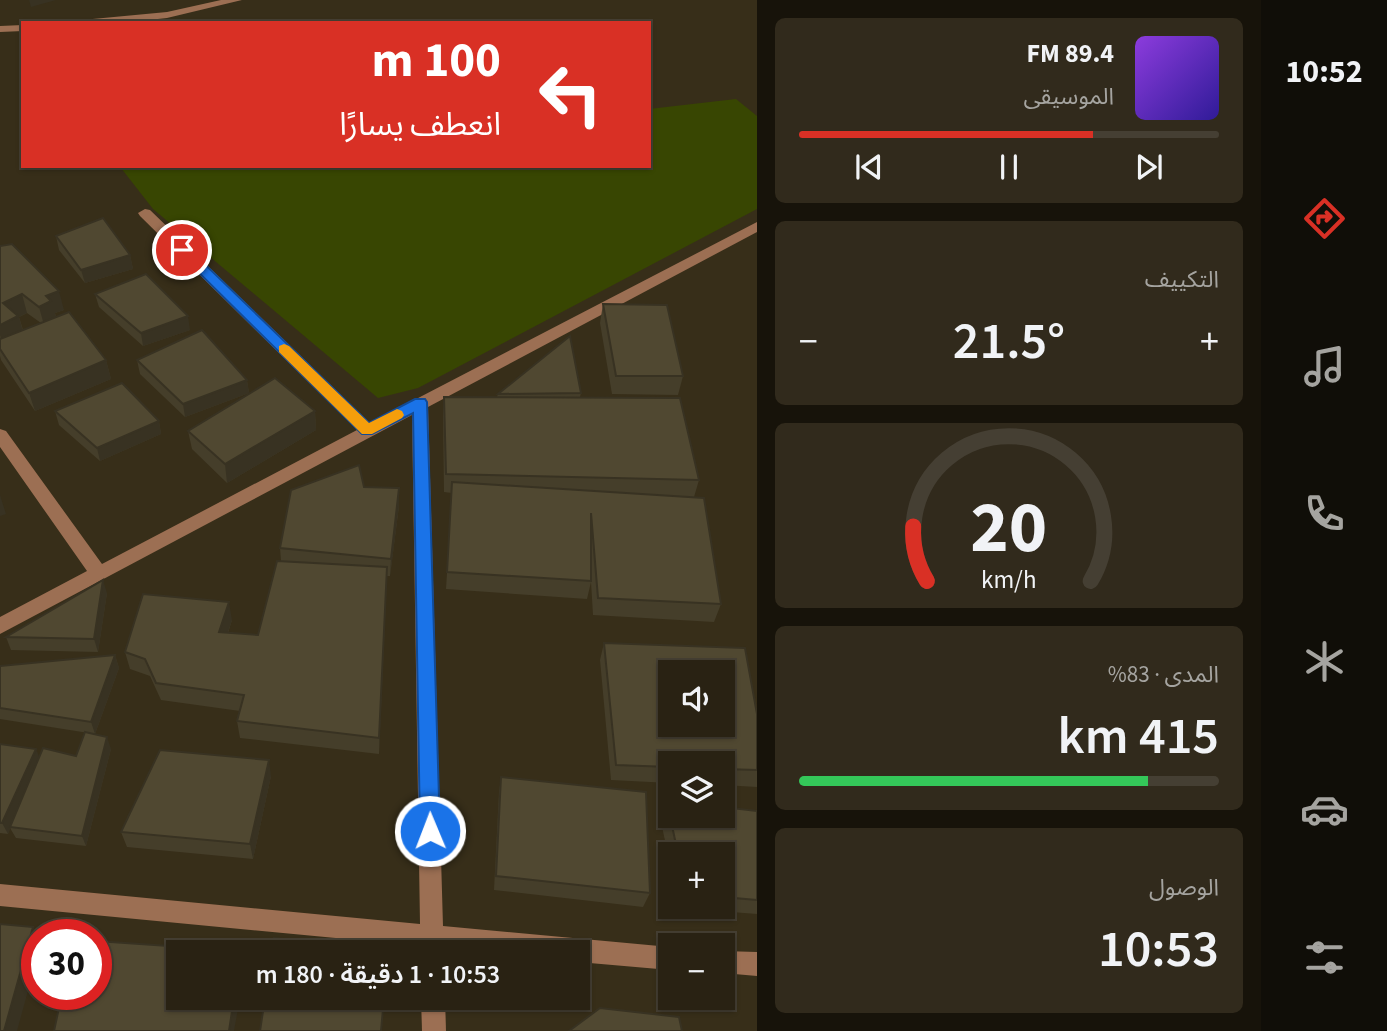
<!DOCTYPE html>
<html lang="ar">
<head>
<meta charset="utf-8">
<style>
	body { margin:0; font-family:"Source Sans 3","Noto Sans Arabic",sans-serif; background:#312a1c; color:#f1f3f6; direction:rtl; height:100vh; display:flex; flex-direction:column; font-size:26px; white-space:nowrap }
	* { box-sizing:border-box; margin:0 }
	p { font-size:23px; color:#a5a4a0 }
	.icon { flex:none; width:38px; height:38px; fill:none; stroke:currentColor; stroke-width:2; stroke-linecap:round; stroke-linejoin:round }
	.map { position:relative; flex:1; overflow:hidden; direction:ltr }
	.drawer { display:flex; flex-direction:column; gap:18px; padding:18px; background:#17130a; width:504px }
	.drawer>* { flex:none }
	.hud { position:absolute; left:21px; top:21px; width:630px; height:147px; border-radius:0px; box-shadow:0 2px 5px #0004,0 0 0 2px #453f33; direction:rtl; background:#d93025; color:#fff; overflow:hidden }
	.controls { position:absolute; left:658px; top:660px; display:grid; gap:14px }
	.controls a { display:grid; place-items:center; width:77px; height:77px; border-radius:0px; background:#292213; box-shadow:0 2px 5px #0004,0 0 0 2px #453f33; font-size:35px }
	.speed { position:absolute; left:21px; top:919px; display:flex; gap:14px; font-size:35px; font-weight:700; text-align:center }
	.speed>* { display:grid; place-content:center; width:91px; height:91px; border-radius:50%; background:#292213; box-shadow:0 2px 5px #0004,0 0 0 2px #453f33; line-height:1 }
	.speed .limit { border:10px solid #d22; background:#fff; color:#111 }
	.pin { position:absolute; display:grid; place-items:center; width:60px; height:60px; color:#fff; margin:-30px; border:4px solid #fff; border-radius:50%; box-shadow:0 2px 7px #0007 }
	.me { position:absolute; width:77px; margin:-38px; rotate:359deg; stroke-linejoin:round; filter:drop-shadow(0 0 5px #0008) }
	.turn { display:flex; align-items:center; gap:24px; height:147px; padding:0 35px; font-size:32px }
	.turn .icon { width:91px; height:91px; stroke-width:2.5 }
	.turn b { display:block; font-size:49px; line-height:60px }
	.big { font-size:52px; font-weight:600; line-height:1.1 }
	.drawer .card { flex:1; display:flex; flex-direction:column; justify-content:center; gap:10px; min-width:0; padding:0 24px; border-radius:10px; background:#312a1c }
	.drawer .dial { align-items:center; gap:0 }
	.dial svg { height:182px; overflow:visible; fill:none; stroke:#453f33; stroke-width:7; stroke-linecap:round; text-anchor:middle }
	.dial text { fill:#f1f3f6; stroke:none }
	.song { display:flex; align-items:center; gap:21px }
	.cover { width:84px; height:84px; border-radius:10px; background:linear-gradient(135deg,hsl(270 70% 55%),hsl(250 70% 35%)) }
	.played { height:7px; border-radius:4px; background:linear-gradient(90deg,#d93025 70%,#453f33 70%) }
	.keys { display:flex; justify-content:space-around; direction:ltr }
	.heat { display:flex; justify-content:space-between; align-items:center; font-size:38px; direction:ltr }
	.charge { height:10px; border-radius:5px; background:linear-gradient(90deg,#34c759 83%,#453f33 0) }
	.trip { position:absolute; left:166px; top:940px; width:424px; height:70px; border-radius:0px; background:#292213; box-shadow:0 2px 5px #0004,0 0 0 2px #453f33; font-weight:600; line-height:70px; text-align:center; direction:rtl }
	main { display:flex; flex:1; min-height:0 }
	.dock { display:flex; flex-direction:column; width:126px; justify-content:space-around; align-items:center; background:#100e08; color:#a5a4a0 }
	.dock .icon { width:49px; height:49px }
	.dock .active { color:#d93025 }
	.dock b { font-size:32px; color:#f1f3f6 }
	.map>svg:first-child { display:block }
	.green { fill:#384602 }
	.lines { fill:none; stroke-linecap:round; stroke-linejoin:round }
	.minor { fill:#9c6f53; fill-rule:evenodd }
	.wall { fill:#453e2a; fill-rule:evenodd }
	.shaded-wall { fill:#383222 }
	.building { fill:#504831; stroke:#383222; stroke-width:2; fill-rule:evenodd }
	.route { fill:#1a73e8; stroke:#114b97; stroke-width:2 }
	.slow { fill:#f59e0b }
</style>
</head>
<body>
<main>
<nav class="dock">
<b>10:52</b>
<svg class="icon active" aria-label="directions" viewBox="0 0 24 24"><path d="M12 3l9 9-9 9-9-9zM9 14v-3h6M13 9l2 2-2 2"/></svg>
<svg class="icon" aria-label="music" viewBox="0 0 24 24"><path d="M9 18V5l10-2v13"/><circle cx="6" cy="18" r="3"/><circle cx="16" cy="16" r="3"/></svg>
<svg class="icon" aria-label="phone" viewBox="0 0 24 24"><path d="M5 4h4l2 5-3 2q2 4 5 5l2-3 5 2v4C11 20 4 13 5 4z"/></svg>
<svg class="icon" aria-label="climate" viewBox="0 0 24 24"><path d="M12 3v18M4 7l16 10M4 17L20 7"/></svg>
<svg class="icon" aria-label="car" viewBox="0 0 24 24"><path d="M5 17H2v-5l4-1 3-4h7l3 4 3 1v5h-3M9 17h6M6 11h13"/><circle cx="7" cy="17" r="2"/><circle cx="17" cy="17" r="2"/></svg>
<svg class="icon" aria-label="filters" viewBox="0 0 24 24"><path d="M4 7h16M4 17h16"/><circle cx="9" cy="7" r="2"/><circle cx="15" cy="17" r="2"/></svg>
</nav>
<section class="drawer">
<div class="card">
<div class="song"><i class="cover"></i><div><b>89.4 FM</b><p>الموسيقى</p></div></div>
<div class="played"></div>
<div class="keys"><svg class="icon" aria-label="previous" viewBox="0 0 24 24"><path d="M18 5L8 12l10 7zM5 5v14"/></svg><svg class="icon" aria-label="pause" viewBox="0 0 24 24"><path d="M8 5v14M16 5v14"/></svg><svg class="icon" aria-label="next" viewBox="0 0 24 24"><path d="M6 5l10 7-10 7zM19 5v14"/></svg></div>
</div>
<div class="card"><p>التكييف</p>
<div class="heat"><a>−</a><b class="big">21.5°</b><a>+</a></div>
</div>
<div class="card dial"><svg viewBox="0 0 100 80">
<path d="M14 69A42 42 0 1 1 86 69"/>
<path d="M14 69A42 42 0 0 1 8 45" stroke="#d93025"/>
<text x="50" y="56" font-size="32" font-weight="700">20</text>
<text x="50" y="72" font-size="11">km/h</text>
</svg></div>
<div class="card"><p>المدى · 83%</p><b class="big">415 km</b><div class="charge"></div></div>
<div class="card"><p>الوصول</p><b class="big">10:53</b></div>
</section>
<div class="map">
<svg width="757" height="1031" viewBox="0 0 757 1031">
	<rect width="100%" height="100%" fill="#372e19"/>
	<!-- green -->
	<path class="green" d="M 736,99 L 757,116 L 757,209 L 418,388 L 378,398 L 153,209 L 121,168 L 649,166 L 649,109 Z"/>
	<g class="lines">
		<!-- minor -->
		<g class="minor">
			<path d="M 221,0 L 242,0 L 167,18 L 121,23 L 77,23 L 82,20 L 167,12 Z"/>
			<path d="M 23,25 L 23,31 L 0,32 L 0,26 Z"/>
			<path d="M 145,209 L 150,210 L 370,423 L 757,222 L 757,232 L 428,407 L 443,926 L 670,947 L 670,970 L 578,962 L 578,952 L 478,952 L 443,949 L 443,952 L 421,952 L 420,946 L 0,906 L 0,884 L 420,924 L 412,415 L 0,634 L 0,617 L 87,571 L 0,447 L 0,429 L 6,431 L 102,564 L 357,430 L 140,216 L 138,213 Z"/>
			<path d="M 723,951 L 757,952 L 757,976 L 723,973 Z"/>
			<path d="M 421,998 L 445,998 L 446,1031 L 422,1031 Z"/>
		</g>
	</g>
	<!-- wall -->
	<g class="wall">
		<path d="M 56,236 L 130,255 L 133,269 L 85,283 L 59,250 Z"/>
		<path d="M 0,246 L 64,310 L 55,313 L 56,317 L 106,360 L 111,379 L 35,411 L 1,360 L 0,356 ZM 27,313 L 41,323 L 23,330 L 19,317 Z"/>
		<path d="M 95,294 L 190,330 L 143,346 L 99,307 Z"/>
		<path d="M 603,304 L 683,376 L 678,395 L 612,394 L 600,323 Z"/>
		<path d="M 137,360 L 247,380 L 249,393 L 185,417 L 140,374 Z"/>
		<path d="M 581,393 L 580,397 L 699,480 L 694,497 L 721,604 L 714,622 L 593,615 L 591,582 L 587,599 L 446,589 L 452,493 L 444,492 L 443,415 L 444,397 L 497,397 L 498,394 Z"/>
		<path d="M 55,411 L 159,421 L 161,434 L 100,461 L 59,425 Z"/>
		<path d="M 315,411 L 316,430 L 227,483 L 192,449 L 188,431 Z"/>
		<path d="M 364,487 L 399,506 L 390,576 L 387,576 L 379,754 L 240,738 L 237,721 L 240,711 L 161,700 L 150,676 L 130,669 L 125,652 L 232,620 L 228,633 L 258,635 L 281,561 L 280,548 Z"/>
		<path d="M 107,593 L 98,652 L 11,650 L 6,637 Z"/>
		<path d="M 604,643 L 757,714 L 757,787 L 723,785 L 723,763 L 670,763 L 670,783 L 611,780 L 600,660 Z"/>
		<path d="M 115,655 L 119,668 L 95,734 L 0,719 L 0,666 Z"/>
		<path d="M 0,744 L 39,757 L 76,756 L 111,749 L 86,846 L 16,838 L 10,828 L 8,834 L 0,833 Z"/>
		<path d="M 271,776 L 253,859 L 127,847 L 121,832 Z"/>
		<path d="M 501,777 L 650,893 L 643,907 L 494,890 L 499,792 Z"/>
		<path d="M 667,802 L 757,811 L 757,914 L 680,908 L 680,906 L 723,906 L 723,854 L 670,854 L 670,863 L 660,818 Z"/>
	</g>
	<!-- shaded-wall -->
	<g class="shaded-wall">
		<path d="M 29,0 L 56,0 L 31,7 Z"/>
		<path d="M 130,255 L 133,269 L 85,283 L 81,270 Z"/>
		<path d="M 59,291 L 64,310 L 55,313 L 57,320 L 44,325 L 39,307 L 46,296 Z"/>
		<path d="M 22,294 L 27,313 L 19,317 L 24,335 L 3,345 L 0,335 L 0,325 L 3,303 Z"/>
		<path d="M 188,316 L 190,330 L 143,346 L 141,333 Z"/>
		<path d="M 106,360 L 111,379 L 35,411 L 29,393 Z"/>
		<path d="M 247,380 L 249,393 L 185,417 L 183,404 Z"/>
		<path d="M 315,411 L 316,430 L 227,483 L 225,464 Z"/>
		<path d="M 159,421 L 161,434 L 100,461 L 97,448 Z"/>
		<path d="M 399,488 L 399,506 L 390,576 L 391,559 Z"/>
		<path d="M 0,495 L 6,514 L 0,516 Z"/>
		<path d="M 387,567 L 386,585 L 379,754 L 379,738 Z"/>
		<path d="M 103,580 L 107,593 L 98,652 L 94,639 Z"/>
		<path d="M 229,602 L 232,620 L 222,650 L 219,632 Z"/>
		<path d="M 115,655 L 119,668 L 95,734 L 91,722 Z"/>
		<path d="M 107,737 L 111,749 L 86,846 L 82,836 Z"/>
		<path d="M 36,749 L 41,761 L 8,834 L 2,823 Z"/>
		<path d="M 269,760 L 271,776 L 253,859 L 250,844 Z"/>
		<path d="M 33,927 L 38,934 L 37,934 L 37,958 L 17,1031 L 4,1031 Z"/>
		<path d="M 234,998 L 240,998 L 234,1031 L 229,1031 Z"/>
	</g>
	<!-- building -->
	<g class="building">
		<path d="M 103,218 L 130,255 L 81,270 L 56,236 Z"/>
		<path d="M 12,244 L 59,291 L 46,296 L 51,301 L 39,307 L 22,294 L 3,303 L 18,316 L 0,325 L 0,246 Z"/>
		<path d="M 146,274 L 188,316 L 141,333 L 95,294 Z"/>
		<path d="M 603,304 L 667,305 L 683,376 L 616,376 Z"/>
		<path d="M 69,312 L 106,360 L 29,393 L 0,349 L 0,339 Z"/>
		<path d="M 202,330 L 247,380 L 183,404 L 137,360 Z"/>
		<path d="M 570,336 L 581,393 L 498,394 Z"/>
		<path d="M 275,378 L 315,411 L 225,464 L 188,431 Z"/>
		<path d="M 122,383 L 159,421 L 97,448 L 55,411 Z"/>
		<path d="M 444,397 L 680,398 L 699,480 L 446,474 Z"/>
		<path d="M 359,465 L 364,487 L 399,488 L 391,559 L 280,548 L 291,490 Z"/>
		<path d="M 452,482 L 704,498 L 721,604 L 598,598 L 591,513 L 591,581 L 447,572 Z"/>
		<path d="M 277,561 L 387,567 L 379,738 L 237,721 L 244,695 L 156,683 L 145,659 L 125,652 L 143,594 L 229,602 L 219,632 L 258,635 Z"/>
		<path d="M 103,580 L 94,639 L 6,637 Z"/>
		<path d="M 604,643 L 745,648 L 757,714 L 757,770 L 723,769 L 723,763 L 670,763 L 670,767 L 616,765 ZM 670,672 L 723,672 L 723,724 L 670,724 Z"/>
		<path d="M 115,655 L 91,722 L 0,708 L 0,666 Z"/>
		<path d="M 85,732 L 107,737 L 82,836 L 10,827 L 43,748 L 76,756 Z"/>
		<path d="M 0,744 L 36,749 L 2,823 L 0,823 Z"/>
		<path d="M 160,750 L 269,760 L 250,844 L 121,832 Z"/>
		<path d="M 501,777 L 646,792 L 650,893 L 496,876 Z"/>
		<path d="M 667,802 L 670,803 L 670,816 L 723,816 L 723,807 L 757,811 L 757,900 L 723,897 L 723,854 L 678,854 Z"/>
		<path d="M 0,924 L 33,927 L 4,1031 L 0,1031 Z"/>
		<path d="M 274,938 L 388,950 L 388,952 L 272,952 Z"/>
		<path d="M 96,941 L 242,951 L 242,952 L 178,952 L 178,998 L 234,998 L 229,1031 L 54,1031 L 62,994 L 96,994 Z"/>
		<path d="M 265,998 L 384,998 L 381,1031 L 260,1031 Z"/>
		<path d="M 600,1008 L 679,1017 L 682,1031 L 569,1031 Z"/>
	</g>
	<!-- route -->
	<path class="route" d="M 182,246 L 187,247 L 369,423 L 415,399 L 425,399 L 427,402 L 440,831 L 437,838 L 430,840 L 423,838 L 420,831 L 413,413 L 372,434 L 362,434 L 178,252 L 176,250 Z"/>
	<!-- slow -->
	<path class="slow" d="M 284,344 L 289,346 L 369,423 L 397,409 L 402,411 L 404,415 L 402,418 L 372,434 L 362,434 L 279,352 L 279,346 Z"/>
</svg>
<div class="controls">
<a><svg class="icon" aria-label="sound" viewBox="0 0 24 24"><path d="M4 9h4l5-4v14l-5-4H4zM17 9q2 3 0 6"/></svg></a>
<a><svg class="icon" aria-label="layers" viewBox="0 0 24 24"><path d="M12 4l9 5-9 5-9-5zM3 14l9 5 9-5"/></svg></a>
<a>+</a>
<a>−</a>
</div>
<div class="speed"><div class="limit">30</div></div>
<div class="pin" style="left:182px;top:250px;background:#d93025"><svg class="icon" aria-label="arrive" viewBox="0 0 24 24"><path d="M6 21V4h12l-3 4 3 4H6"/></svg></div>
<svg class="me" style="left:430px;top:831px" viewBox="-20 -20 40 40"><circle r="17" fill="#1a73e8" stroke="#fff" stroke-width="3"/><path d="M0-11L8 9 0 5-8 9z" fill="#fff"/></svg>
<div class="trip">10:53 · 1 دقيقة · 180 m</div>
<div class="hud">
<div class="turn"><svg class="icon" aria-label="left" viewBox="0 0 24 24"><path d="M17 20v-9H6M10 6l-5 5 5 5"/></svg><div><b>100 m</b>انعطف يسارًا</div></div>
</div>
</div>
</main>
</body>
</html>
